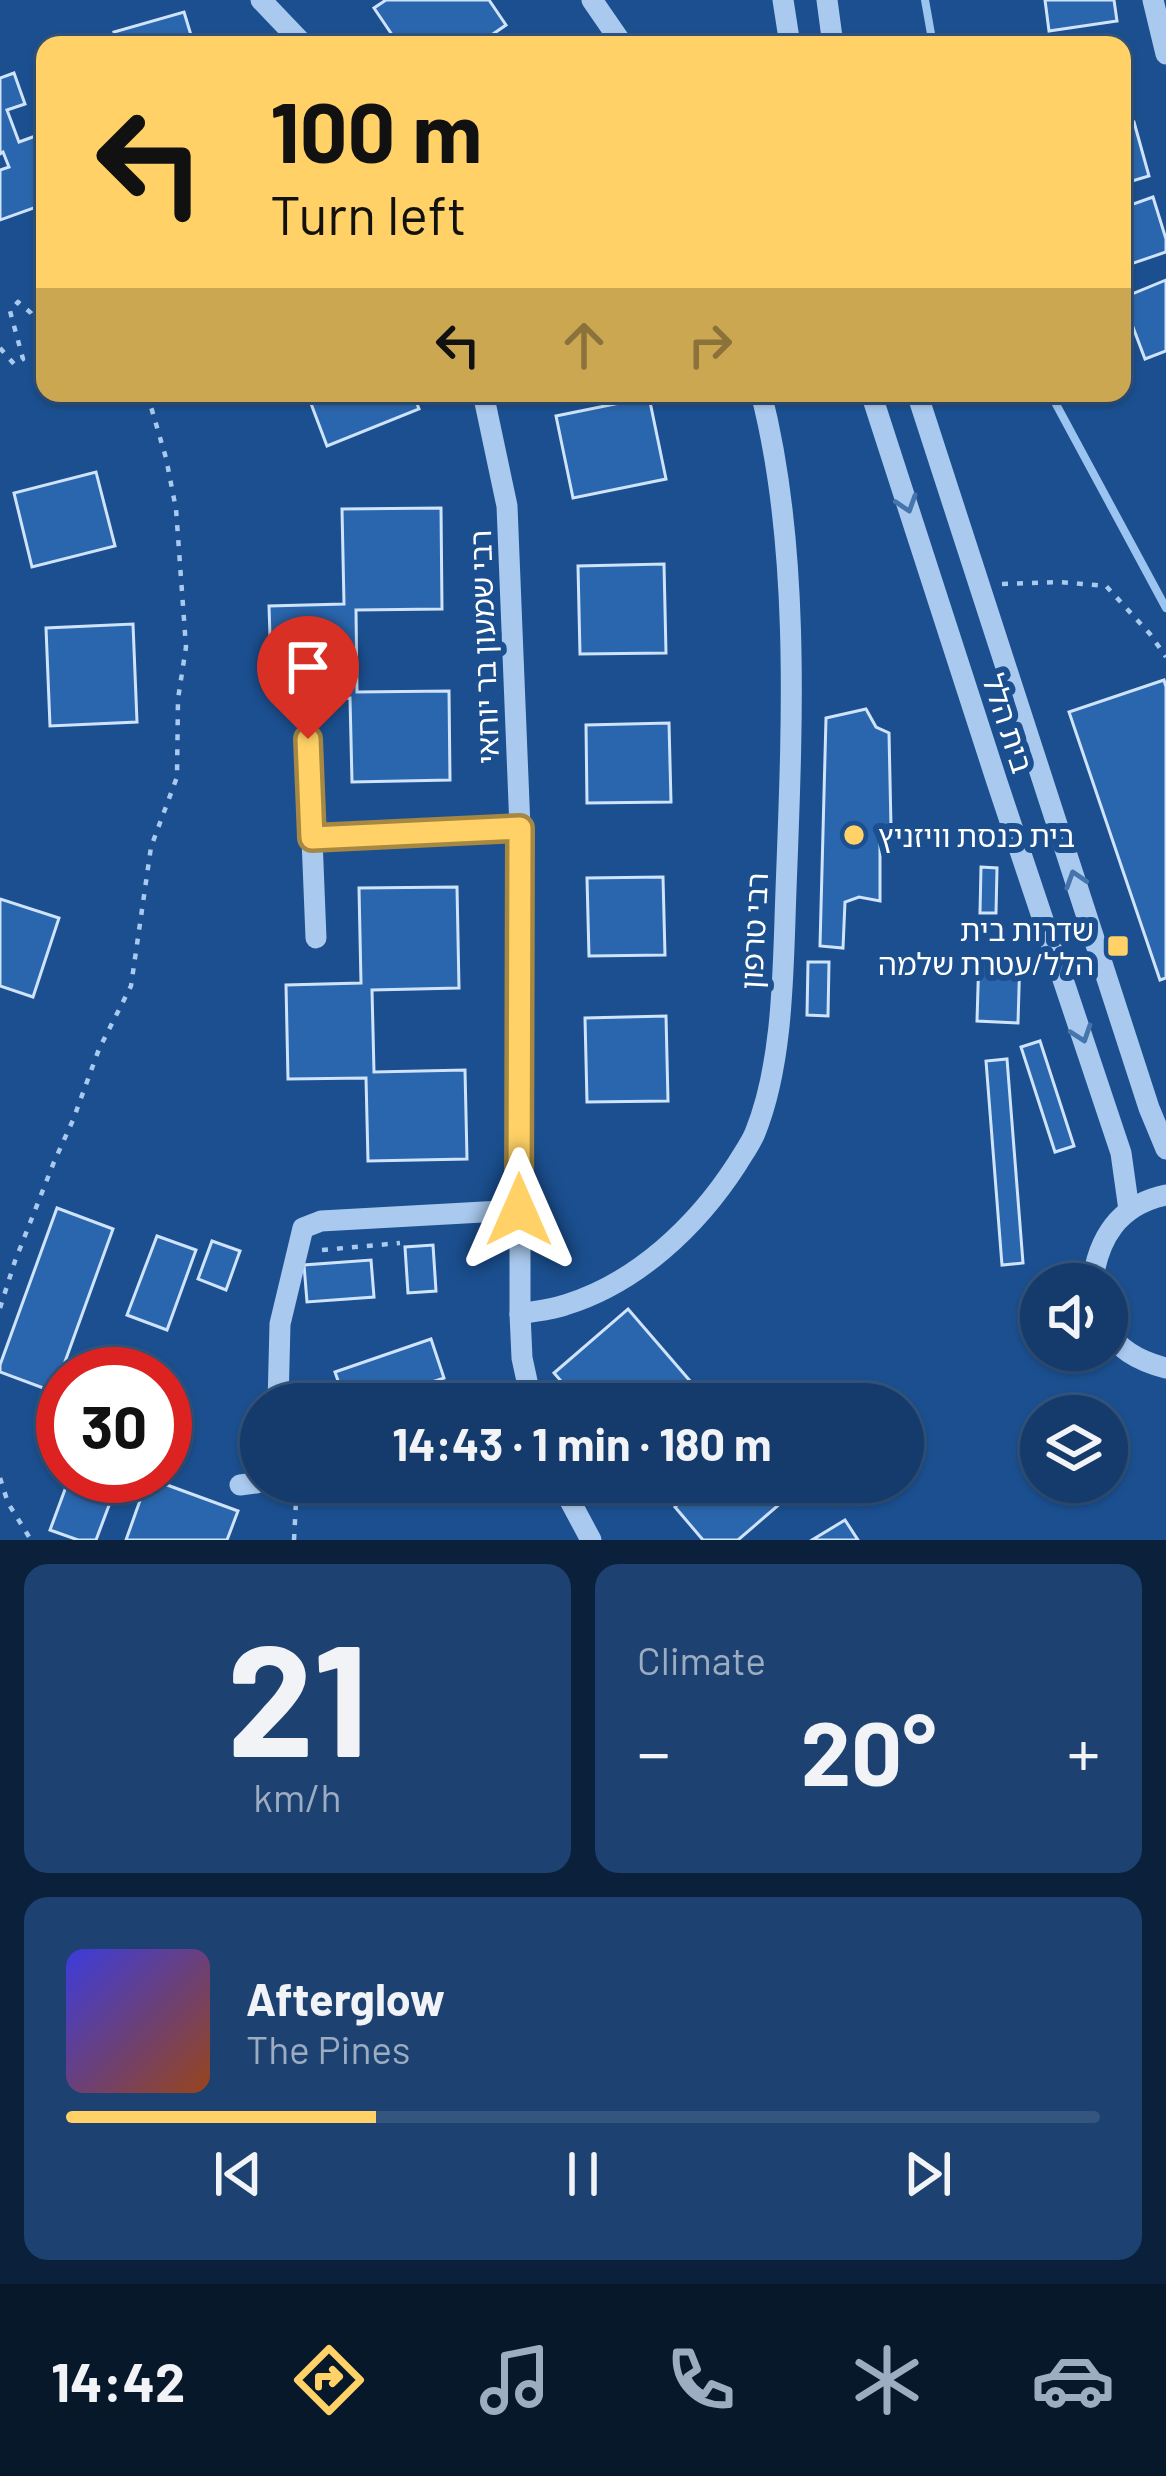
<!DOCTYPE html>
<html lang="en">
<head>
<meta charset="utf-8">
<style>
	body { margin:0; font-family:Barlow,"Noto Sans Hebrew",sans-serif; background:#1d4271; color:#f1f3f6; height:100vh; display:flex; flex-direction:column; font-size:45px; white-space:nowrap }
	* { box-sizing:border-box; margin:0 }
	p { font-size:39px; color:#9dadc1 }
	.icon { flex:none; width:66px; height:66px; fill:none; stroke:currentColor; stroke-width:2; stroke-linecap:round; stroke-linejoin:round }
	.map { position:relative; height:1540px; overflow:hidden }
	.panel { display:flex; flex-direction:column; gap:24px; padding:24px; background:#0b203b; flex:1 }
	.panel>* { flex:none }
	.top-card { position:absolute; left:36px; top:36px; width:1095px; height:366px; border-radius:24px; box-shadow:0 3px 9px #0004,0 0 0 3px #33557e; background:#ffd166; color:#111; overflow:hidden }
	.controls { position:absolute; left:1020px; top:1263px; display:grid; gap:24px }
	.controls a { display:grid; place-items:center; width:108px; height:108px; border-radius:50%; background:#143b6b; box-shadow:0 3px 9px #0004,0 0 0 3px #33557e; font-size:60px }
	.speed { position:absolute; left:36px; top:1347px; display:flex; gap:24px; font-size:60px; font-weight:700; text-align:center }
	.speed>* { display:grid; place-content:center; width:156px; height:156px; border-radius:50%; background:#143b6b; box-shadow:0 3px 9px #0004,0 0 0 3px #33557e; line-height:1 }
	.speed .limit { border:18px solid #d22; background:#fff; color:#111 }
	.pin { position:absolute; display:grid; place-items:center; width:102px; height:102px; color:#fff; margin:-123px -51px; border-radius:50% 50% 50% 0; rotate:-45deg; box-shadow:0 0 12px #0007 }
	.pin .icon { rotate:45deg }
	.me { position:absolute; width:132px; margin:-66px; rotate:0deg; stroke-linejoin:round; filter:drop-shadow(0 0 9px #0008) }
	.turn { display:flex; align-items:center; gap:42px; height:252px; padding:0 36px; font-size:54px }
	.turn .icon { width:156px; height:156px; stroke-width:2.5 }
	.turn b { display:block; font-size:84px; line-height:102px }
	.lanes { display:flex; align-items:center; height:114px; padding:0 36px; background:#0003; justify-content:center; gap:60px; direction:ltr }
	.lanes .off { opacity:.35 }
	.big { font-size:90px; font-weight:700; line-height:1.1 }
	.panel .card { flex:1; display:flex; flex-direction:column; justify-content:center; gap:18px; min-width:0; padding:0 42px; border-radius:24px; background:#1d4271 }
	.panel .dial { align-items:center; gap:0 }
	.dial b { font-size:156px; line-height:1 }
	.song { display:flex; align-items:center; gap:36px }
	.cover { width:144px; height:144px; border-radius:18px; background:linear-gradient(135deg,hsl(240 70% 55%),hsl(20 70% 35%)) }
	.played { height:12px; border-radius:6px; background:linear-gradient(90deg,#ffd166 30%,#33557e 30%) }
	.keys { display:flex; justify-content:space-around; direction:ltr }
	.heat { display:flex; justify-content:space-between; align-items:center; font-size:66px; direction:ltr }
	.panel .tiles { flex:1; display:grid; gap:24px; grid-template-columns:1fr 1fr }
	.card:last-child { grid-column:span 2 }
	.trip { position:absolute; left:240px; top:1383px; width:684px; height:120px; border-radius:60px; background:#143b6b; box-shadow:0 3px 9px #0004,0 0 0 3px #33557e; font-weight:700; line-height:120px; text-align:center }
	.tabs { display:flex; height:192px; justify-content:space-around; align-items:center; background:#08182b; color:#9dadc1 }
	.tabs .icon { width:84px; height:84px }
	.tabs .active { color:#ffd166 }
	.tabs b { font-size:54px; color:#f1f3f6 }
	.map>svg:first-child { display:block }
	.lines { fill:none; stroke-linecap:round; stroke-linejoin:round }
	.stream { stroke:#9cc4f0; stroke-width:8 }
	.building { fill:#2a66ad; stroke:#cfe3fa; stroke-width:3 }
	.path { stroke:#a9c9ee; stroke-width:4.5; stroke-dasharray:6 9; stroke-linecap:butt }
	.minor { stroke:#a9c9ee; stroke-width:21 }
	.oneway { stroke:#4674ac }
	.route-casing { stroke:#a68842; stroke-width:30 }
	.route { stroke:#ffd166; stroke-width:21 }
	.poi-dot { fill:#ffd166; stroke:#1b4f8f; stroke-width:4.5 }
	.labels { text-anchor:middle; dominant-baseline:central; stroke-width:12; stroke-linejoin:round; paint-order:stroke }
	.street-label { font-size:30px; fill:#fff; stroke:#1b4f8f }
	.poi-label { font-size:30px; fill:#fff; stroke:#1b4f8f; text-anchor:start }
</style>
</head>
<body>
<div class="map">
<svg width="1166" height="1540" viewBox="0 0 1166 1540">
	<rect width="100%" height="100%" fill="#1b4f8f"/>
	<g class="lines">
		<!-- stream -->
		<g class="stream">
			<path d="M 925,0 L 933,45"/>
			<path d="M 1050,393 L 1166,608"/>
		</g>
	</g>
	<!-- building -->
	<g class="building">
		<path d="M 386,0 L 489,0 L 506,25 L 477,45 L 399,45 L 374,8 Z"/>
		<path d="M 1045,0 L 1114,0 L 1117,21 L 1049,31 Z"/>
		<path d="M 184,12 L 194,45 L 118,45 L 114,32 Z"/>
		<path d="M 14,73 L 25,104 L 7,110 L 19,142 L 41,134 L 45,144 L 45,174 L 41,176 L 45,187 L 45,204 L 0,220 L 0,170 L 9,167 L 3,152 L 0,154 L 0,78 Z"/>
		<path d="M 1134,122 L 1149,176 L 1122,184 L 1122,125 Z"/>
		<path d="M 1153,197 L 1166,239 L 1166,252 L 1122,267 L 1122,208 Z"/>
		<path d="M 1166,280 L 1166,351 L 1145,359 L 1122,298 Z"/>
		<path d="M 307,393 L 413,393 L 419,409 L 327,446 Z"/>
		<path d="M 649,397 L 666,479 L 573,498 L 556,416 Z"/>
		<path d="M 96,472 L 115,546 L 32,567 L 14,493 Z"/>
		<path d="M 441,508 L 442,609 L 356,610 L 357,692 L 449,691 L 450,780 L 352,782 L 350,698 L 272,700 L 269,606 L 344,604 L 342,509 Z"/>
		<path d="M 664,564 L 666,653 L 580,654 L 578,566 Z"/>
		<path d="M 133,624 L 137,722 L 50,726 L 46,628 Z"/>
		<path d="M 1164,680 L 1166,687 L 1166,978 L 1160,980 L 1069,712 Z"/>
		<path d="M 866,709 L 876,727 L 889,733 L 891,827 L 880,843 L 880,901 L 859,897 L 845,902 L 843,948 L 820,946 L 826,718 Z"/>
		<path d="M 669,723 L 671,802 L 587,803 L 586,725 Z"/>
		<path d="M 981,867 L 997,868 L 996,913 L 980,913 Z"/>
		<path d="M 663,877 L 665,955 L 589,956 L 587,878 Z"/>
		<path d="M 457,887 L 459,988 L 372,990 L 374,1072 L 465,1070 L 467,1159 L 368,1161 L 366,1078 L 288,1079 L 286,985 L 361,983 L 359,888 Z"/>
		<path d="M 0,899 L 59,918 L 33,997 L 0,986 Z"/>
		<path d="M 979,954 L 1020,955 L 1018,1023 L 977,1021 Z"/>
		<path d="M 808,962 L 829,962 L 828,1016 L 807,1015 Z"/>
		<path d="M 666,1016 L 668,1101 L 587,1102 L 585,1018 Z"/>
		<path d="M 1040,1041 L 1074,1146 L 1055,1152 L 1021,1047 Z"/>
		<path d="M 1007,1059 L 1023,1263 L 1002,1265 L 986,1061 Z"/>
		<path d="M 57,1208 L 113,1229 L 54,1392 L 0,1372 L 0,1365 Z"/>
		<path d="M 157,1236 L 196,1250 L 167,1330 L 127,1315 Z"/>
		<path d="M 212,1241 L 240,1251 L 226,1290 L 198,1279 Z"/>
		<path d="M 433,1245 L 436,1291 L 408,1293 L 405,1247 Z"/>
		<path d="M 371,1260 L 374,1297 L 307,1302 L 304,1265 Z"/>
		<path d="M 628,1309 L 710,1404 L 581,1404 L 554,1373 Z"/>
		<path d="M 431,1339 L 444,1378 L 406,1391 L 410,1404 L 346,1404 L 335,1372 Z"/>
		<path d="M 70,1476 L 120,1476 L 96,1540 L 78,1540 L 50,1530 Z"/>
		<path d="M 148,1478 L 238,1511 L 227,1540 L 126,1540 Z"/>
		<path d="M 322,1482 L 364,1482 L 326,1495 Z"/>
		<path d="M 702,1482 L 778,1482 L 789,1496 L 738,1540 L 703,1540 L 675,1507 Z"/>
		<path d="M 845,1520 L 858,1540 L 812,1540 Z"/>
	</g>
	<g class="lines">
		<!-- path -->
		<g class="path">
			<path d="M 0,348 L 14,364 L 23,359 L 10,311 L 18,302 L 31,313 L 45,332"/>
			<path d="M 1002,584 L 1059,582 L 1106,586 L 1150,634 L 1166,657"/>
			<path d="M 322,1250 L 400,1243"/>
			<path d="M 0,1308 L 15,1261 L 54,1162 L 73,1120 L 99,1049 L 131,986 L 151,847 L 177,777 L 178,699 L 186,647 L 176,509 L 166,458 L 147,393"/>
			<path d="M 0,1478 L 8,1503 L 31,1540"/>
			<path d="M 294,1540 L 297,1482"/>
		</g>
		<!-- minor -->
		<g class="minor">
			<path d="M 261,0 L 304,45"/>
			<path d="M 592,0 L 623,45"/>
			<path d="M 783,0 L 790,45"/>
			<path d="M 827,0 L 833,45"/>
			<path d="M 1153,0 L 1166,54"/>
			<path d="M 483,393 L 507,506 L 520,828 L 520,1314 L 522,1358 L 532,1404"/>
			<path d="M 871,393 L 997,782 L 1121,1153 L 1129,1210"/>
			<path d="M 917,393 L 1149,1108 L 1166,1149"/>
			<path d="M 308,739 L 316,938"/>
			<path d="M 312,838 L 520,828"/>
			<path d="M 1092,1284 C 1098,1238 1118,1205 1166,1195"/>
			<path d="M 520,1314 C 535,1311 551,1310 565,1305 C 637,1283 697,1226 737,1164 C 743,1154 751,1143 755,1133 C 784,1062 783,966 786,890 C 792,730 801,549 761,393"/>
			<path d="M 1107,1329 C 1119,1351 1142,1362 1166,1368"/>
			<path d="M 278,1404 L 280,1324 L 303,1228 L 321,1221 L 519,1210"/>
			<path d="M 560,1482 L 591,1540"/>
			<path d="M 240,1485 L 256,1483 L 261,1478"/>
		</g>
	</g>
	<!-- one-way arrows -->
	<defs><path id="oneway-chevron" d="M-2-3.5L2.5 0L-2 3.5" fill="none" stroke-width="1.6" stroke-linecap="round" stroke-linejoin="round" transform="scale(3)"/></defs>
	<g class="oneway">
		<use href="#oneway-chevron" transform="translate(907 504) rotate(72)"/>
		<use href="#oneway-chevron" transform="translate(1075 879) rotate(-108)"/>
		<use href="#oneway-chevron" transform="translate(1082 1034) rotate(71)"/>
	</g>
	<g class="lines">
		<!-- route casing -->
		<g class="route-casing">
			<path id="route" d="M 308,739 L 312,838 L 520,828 L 519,1210"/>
		</g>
		<!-- route -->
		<use href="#route" class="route"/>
	</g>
	<!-- markers -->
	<g class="poi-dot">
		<circle cx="854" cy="835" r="12"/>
		<rect x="1106" y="934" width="24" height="24" rx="6"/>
	</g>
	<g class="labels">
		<!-- street labels -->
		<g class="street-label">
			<text transform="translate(483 647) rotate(-92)">רבי שמעון בר יוחאי</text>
			<text transform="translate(1009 723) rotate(72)">בית הלל</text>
			<text transform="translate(753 931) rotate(-87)">רבי טרפון</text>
		</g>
		<!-- poi labels -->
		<g class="poi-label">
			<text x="878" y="835">בית כנסת וויזניץ</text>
			<text x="1094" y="929" text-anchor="end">שדרות בית<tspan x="1094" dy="34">הלל/עטרת שלמה</tspan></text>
		</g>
	</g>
</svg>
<div class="controls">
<a><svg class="icon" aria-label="sound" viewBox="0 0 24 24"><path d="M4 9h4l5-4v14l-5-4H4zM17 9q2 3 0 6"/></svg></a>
<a><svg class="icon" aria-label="layers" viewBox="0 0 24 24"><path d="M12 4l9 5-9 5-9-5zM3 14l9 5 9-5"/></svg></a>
</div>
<div class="speed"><div class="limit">30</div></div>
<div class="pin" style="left:308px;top:739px;background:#d93025"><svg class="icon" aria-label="arrive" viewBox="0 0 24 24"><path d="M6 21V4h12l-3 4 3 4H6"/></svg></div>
<svg class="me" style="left:519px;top:1210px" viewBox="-20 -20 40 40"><path d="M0-17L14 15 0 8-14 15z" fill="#ffd166" stroke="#fff" stroke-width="4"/></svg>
<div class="trip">14:43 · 1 min · 180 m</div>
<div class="top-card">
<div class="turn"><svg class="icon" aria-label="left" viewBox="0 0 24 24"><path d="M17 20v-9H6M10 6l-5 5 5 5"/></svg><div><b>100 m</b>Turn left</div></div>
<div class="lanes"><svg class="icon" aria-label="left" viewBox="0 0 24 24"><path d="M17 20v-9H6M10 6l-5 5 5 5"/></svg><svg class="icon off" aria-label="ahead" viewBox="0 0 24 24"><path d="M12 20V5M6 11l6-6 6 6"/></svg><svg class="icon off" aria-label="right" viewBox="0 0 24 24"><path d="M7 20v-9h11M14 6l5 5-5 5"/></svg></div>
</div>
</div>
<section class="panel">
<div class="tiles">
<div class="card dial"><b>21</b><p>km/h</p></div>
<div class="card"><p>Climate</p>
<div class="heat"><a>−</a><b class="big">20°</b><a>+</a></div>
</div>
<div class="card">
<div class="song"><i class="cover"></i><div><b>Afterglow</b><p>The Pines</p></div></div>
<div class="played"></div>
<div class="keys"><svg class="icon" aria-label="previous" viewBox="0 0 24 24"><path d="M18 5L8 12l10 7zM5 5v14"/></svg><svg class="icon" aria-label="pause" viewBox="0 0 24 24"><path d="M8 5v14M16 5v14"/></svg><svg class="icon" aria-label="next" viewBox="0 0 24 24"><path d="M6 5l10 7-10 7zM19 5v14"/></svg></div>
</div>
</div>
</section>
<nav class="tabs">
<b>14:42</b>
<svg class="icon active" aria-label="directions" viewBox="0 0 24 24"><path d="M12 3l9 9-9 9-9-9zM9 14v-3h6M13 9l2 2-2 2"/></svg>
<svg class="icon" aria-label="music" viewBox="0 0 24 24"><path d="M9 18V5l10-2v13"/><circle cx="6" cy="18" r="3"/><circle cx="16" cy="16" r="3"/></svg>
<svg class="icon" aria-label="phone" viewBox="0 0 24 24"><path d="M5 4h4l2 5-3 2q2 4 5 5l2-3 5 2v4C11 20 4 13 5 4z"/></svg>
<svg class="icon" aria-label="climate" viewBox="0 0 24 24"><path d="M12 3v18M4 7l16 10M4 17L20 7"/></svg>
<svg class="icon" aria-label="car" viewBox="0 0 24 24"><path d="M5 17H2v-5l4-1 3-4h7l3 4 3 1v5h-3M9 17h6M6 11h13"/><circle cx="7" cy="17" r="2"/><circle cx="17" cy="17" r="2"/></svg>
</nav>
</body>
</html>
